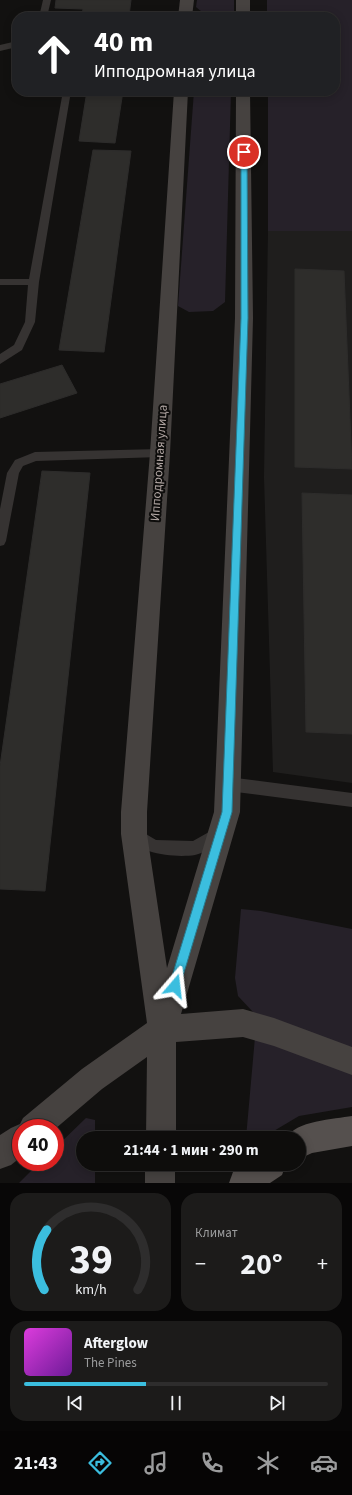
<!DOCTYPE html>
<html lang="ru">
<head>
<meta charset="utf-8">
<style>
	body { margin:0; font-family:"Source Sans 3",sans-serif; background:#1c1b1a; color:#f1f3f6; height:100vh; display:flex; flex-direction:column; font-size:15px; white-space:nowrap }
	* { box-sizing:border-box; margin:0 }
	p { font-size:13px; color:#9b9c9d }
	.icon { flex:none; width:22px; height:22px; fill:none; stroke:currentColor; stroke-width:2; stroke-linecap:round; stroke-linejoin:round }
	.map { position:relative; height:1183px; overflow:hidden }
	.panel { display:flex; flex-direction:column; gap:10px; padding:10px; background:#080707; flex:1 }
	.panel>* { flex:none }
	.banner { position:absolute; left:12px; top:12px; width:328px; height:84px; border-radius:16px; box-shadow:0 2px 10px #0003,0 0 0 1px #2e2d2d; background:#202124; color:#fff; overflow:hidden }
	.speed { position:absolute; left:12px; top:1119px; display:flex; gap:8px; font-size:20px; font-weight:700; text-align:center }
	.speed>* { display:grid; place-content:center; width:52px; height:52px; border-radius:50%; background:#0e0d0c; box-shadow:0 2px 10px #0003,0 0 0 1px #2e2d2d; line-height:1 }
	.speed .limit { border:6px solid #d22; background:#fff; color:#111 }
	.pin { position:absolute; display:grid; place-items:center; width:34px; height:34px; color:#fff; margin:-17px; border:2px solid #fff; border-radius:50%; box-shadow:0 1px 4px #0007 }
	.me { position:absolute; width:44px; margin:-22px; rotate:17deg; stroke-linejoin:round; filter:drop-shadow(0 0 3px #0008) }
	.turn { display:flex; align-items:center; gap:14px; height:84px; padding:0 16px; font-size:18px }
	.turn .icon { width:52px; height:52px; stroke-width:2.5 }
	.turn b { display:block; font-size:28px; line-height:34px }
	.big { font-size:30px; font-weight:700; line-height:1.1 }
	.panel .tile { flex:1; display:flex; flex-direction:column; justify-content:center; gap:6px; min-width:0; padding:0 14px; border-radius:16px; background:#1c1b1a }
	.panel .dial { align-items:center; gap:0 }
	.dial svg { height:104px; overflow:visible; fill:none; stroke:#2e2d2d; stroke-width:7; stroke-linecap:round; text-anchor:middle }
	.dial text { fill:#f1f3f6; stroke:none }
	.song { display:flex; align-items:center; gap:12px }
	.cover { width:48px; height:48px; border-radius:6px; background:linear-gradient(135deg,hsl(300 70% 55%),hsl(280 70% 35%)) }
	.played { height:4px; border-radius:2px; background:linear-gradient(90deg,#3bbedf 40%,#2e2d2d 40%) }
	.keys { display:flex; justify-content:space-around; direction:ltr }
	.heat { display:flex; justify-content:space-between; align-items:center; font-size:22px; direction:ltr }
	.panel .tiles { flex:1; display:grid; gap:10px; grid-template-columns:1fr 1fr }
	.tile:last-child { grid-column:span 2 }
	.trip { position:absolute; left:76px; top:1131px; width:230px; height:40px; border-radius:20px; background:#0e0d0c; box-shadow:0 2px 10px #0003,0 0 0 1px #2e2d2d; font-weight:700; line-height:40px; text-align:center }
	.menu { display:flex; height:64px; justify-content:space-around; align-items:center; background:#060505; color:#9b9c9d }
	.menu .icon { width:28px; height:28px }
	.menu .current { color:#3bbedf }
	.menu b { font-size:18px; color:#f1f3f6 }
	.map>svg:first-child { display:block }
	.built { fill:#1f1e1d }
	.green { fill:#262129 }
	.building { fill:#2e2d2b; stroke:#2d2c2b }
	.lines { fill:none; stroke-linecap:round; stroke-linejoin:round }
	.lane { fill:#363332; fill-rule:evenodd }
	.secondary { fill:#464240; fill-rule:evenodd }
	.primary { fill:#55504e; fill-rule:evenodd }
	.route { fill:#3bbedf; stroke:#267c91 }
	.labels { text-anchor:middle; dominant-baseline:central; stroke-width:4; stroke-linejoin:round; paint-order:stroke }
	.street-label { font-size:13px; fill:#b1a6a3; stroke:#0d0c0b }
</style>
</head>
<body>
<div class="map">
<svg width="352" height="1183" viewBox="0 0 352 1183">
	<rect width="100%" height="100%" fill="#121110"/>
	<!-- built -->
	<path class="built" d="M 268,231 L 352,231 L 352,783 L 273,772 L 264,477 Z"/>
	<!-- green -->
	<g class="green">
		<path d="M 197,0 L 234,0 L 234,12 C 219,20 208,18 196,7 Z"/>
		<path d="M 267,0 L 352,0 L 352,231 L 268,231 L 268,91 L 335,91 L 335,17 L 267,17 Z"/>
		<path d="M 194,91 L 231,91 L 225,302 L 213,311 L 189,312 L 178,306 Z"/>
		<path d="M 241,909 L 261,911 L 352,929 L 352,1050 L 253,1012 L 238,996 L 235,978 Z"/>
		<path d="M 255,1037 L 352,1074 L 352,1107 L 299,1116 L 262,1138 L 246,1138 Z"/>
		<path d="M 86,1118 L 95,1120 L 95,1138 L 83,1138 L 83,1164 L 95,1164 L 95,1183 L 19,1183 L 40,1162 L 55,1162 L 55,1148 Z"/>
	</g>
	<!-- building -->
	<g class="building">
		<path d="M 56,0 L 131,0 L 129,16 L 82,15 L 83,9 L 55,8 Z"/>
		<path d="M 87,91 L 123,91 L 115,143 L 79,141 Z"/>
		<path d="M 93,150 L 131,151 L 104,352 L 59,350 Z"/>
		<path d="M 295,269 L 344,271 L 352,469 L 295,467 Z"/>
		<path d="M 62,365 L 77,393 L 0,418 L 0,384 Z"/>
		<path d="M 42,471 L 90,473 L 45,891 L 0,889 L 0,766 Z"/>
		<path d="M 302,493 L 352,495 L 352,734 L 306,732 Z"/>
	</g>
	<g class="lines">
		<!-- lane -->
		<g class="lane">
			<path d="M 43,0 L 51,0 L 47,17 L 39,17 Z"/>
			<path d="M 17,41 L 17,47 L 0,51 L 0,45 Z"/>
			<path d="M 63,91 L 71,91 L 39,282 L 35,322 L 22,350 L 0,364 L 0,354 L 14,345 L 25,322 L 28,285 L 0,285 L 0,279 L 29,279 Z"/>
			<path d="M 160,449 L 164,450 L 166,453 L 164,456 L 160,457 L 36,461 L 23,466 L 19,473 L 6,541 L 4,545 L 0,546 L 0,509 L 7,473 L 15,460 L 35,452 Z"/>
			<path d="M 228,777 L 352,793 L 352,807 L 228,791 L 223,789 L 221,784 L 223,779 Z"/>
			<path d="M 218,824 L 223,826 L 225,831 C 224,835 222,839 219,842 C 214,847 201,854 195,855 C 175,858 135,854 126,834 L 129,829 L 134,827 L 156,840 L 193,841 L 209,832 L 213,826 Z"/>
		</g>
		<!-- secondary -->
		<g class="secondary">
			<path d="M 180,0 L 194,0 L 192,17 L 178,17 Z"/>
			<rect x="236" y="0" width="14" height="17"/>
			<path d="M 174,91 L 188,91 L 170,453 L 147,812 L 147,834 L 167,968 L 214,812 L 235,318 L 236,91 L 250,91 L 253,318 L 240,812 L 181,1014 L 243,1009 L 274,1018 L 352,1047 L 352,1075 L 274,1046 L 243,1037 L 176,1042 L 176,1138 L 146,1138 L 147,1057 L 102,1089 L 55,1129 L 21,1128 L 21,1157 L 11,1165 L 0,1169 L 0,1135 L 11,1128 L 20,1124 L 23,1118 L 82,1069 L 147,1023 L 121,834 L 121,812 L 150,453 Z"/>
			<rect x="145" y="1164" width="30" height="19"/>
		</g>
		<!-- primary -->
		<g class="primary">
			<path d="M 352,1116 L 352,1146 L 312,1153 L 299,1159 L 299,1138 L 287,1138 C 294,1121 335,1119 352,1116 Z"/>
			<path d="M 245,1164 L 286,1164 L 282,1175 L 270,1183 L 229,1183 L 233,1172 Z"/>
		</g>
	</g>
	<!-- route -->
	<path class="route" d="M 241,150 L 247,152 L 248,318 L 232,812 L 180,986 L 179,990 L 175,992 L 171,990 L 169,986 L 222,812 L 241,318 Z"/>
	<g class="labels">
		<!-- street labels -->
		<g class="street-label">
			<text transform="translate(159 463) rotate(-86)">Ипподромная улица</text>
		</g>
	</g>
</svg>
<div class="speed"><div class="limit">40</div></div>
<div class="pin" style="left:244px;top:152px;background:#d93025"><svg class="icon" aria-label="arrive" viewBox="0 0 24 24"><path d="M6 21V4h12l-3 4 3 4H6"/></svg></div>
<svg class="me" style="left:175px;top:986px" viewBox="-20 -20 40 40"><path d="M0-17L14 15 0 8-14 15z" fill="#3bbedf" stroke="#fff" stroke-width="4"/></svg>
<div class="trip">21:44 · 1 мин · 290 m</div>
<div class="banner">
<div class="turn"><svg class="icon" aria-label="ahead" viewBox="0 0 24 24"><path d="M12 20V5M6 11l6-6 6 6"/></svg><div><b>40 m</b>Ипподромная улица</div></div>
</div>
</div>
<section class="panel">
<div class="tiles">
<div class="tile dial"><svg viewBox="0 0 100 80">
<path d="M14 69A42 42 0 1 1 86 69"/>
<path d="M14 69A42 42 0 0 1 16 23" stroke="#3bbedf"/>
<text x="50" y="56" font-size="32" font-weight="700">39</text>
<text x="50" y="72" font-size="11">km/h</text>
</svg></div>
<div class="tile"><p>Климат</p>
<div class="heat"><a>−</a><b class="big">20°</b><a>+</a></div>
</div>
<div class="tile">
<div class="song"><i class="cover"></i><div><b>Afterglow</b><p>The Pines</p></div></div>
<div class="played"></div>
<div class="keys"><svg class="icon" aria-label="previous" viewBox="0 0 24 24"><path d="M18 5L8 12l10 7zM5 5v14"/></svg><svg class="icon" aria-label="pause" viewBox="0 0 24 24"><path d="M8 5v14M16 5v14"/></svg><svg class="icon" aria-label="next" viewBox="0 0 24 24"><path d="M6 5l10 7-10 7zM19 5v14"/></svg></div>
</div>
</div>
</section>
<nav class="menu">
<b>21:43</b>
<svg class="icon current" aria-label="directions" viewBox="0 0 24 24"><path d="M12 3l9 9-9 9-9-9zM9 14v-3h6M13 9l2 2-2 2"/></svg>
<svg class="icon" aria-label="music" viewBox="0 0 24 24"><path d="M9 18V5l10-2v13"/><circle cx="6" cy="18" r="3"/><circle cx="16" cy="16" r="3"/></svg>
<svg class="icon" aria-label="phone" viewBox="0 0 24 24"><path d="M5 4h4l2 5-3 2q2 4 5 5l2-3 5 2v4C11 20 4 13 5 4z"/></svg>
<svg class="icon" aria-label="climate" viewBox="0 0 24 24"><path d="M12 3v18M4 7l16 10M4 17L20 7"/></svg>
<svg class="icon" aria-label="car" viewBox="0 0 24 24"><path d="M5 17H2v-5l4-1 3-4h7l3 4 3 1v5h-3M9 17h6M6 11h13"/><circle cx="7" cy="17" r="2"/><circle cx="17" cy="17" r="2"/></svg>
</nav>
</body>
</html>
